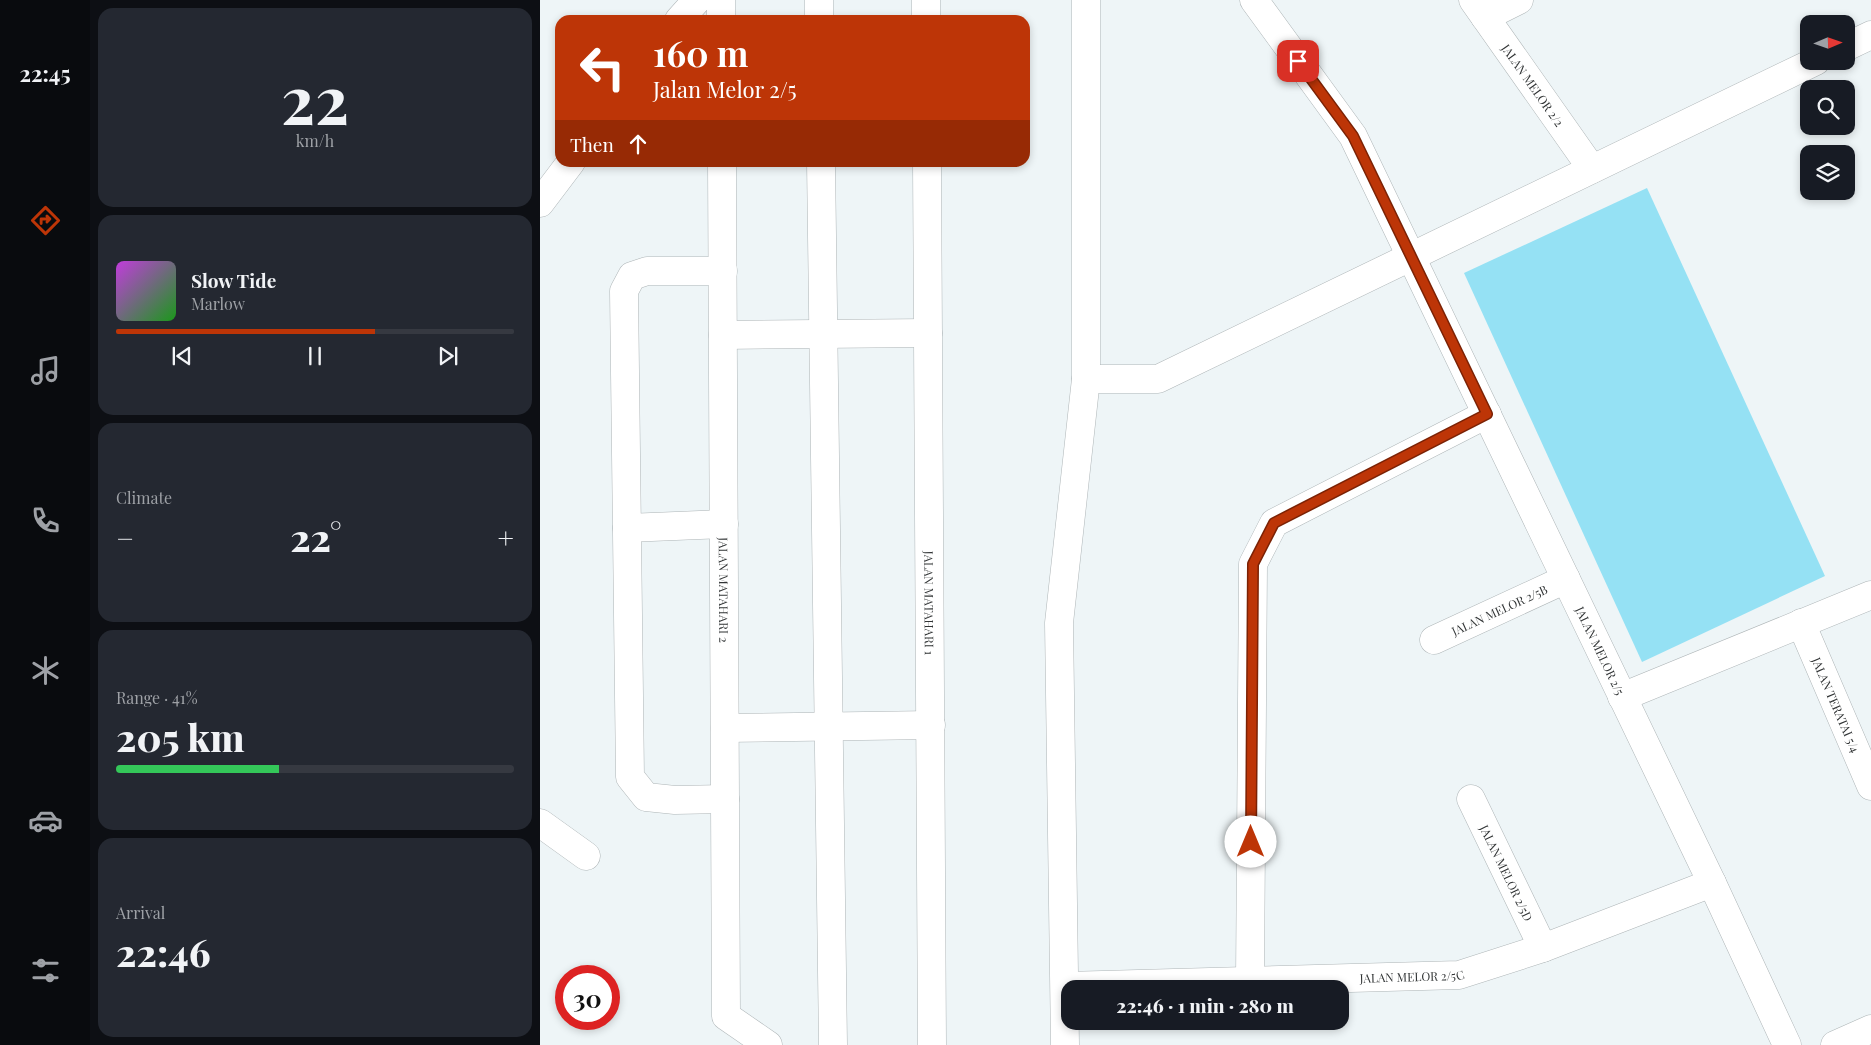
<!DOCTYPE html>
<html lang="en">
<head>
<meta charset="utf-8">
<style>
	body { margin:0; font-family:"Playfair Display",serif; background:#242831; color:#f1f3f6; height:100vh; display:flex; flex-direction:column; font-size:19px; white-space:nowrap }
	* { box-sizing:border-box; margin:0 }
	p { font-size:16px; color:#9ea1a6 }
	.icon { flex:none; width:28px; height:28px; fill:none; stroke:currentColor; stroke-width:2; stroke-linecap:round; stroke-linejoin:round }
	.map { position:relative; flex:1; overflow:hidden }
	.side { display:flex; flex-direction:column; gap:8px; padding:8px; background:#0d0f14; width:450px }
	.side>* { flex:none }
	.hud { position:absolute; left:15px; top:15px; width:475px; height:152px; border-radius:15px; box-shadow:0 2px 8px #0003; background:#bd3507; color:#fff; overflow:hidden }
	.needle { width:32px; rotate:88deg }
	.fabs { position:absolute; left:1260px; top:15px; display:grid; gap:10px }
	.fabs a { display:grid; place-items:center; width:55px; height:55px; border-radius:10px; background:#171b24; box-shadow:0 2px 8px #0003; font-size:25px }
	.speed { position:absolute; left:15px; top:965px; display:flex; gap:10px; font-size:25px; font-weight:700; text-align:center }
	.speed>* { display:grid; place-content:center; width:65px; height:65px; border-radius:50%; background:#171b24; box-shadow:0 2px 8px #0003; line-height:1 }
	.speed .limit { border:8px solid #d22; background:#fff; color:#111 }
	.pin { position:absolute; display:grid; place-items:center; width:42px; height:42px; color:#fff; margin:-21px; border-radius:10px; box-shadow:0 2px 8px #0006 }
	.me { position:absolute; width:55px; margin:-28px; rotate:0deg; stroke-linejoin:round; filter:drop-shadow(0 0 4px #0008) }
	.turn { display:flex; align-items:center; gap:18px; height:105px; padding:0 15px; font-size:22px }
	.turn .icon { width:65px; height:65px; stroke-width:2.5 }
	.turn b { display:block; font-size:35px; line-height:42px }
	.then { display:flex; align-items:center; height:48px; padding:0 15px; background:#0003; gap:10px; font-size:19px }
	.big { font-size:38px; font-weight:800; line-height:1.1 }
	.side .tile { flex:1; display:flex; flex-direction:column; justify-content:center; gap:8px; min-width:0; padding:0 18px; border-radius:15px; background:#242831 }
	.side .dial { align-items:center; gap:0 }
	.dial b { font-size:65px; line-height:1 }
	.song { display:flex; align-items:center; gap:15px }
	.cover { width:60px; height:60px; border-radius:8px; background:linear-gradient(135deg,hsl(290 70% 55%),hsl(120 70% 35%)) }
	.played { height:5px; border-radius:2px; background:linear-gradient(90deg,#bd3507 65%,#363941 65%) }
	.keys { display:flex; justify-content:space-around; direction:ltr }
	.heat { display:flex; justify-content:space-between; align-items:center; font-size:28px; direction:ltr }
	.charge { height:8px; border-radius:4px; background:linear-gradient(90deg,#34c759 41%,#363941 0) }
	.trip { position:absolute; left:521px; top:980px; width:288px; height:50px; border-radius:15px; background:#171b24; box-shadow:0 2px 8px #0003; font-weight:800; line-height:50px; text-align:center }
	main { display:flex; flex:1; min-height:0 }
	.tab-bar { display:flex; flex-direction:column; width:90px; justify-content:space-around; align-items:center; background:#090b0e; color:#9ea1a6 }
	.tab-bar .icon { width:35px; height:35px }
	.tab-bar .current { color:#bd3507 }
	.tab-bar b { font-size:22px; color:#f1f3f6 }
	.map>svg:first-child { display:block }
	.green { fill:#95e1f4 }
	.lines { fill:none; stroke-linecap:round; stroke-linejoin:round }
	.minor-casing { stroke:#aeb5b7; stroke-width:29 }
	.minor { stroke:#fff; stroke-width:28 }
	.route-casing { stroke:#7b2205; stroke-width:12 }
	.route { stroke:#bd3507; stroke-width:9 }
	.labels { text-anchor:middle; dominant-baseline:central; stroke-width:5; stroke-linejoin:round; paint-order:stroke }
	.street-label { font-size:12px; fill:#313435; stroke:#fff }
</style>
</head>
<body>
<main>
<nav class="tab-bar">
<b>22:45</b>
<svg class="icon current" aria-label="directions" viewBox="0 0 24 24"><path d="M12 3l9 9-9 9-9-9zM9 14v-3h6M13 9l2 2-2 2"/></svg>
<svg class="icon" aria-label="music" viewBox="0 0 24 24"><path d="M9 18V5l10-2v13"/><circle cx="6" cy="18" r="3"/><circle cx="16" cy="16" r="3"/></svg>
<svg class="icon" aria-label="phone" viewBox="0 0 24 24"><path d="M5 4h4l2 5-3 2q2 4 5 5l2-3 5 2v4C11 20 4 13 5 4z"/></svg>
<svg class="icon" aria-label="climate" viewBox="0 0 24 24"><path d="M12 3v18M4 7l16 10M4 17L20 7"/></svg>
<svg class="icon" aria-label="car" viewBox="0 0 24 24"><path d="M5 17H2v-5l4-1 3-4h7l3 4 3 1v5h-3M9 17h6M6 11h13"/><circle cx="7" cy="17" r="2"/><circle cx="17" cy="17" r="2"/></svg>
<svg class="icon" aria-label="filters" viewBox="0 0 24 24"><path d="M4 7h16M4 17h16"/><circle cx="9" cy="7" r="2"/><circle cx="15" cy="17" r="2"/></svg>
</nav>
<section class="side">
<div class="tile dial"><b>22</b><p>km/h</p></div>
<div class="tile">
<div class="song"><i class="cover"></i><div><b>Slow Tide</b><p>Marlow</p></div></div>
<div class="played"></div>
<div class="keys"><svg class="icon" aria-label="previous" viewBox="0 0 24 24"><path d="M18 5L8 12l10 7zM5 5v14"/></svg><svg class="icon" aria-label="pause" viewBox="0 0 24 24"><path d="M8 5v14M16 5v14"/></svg><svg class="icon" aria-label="next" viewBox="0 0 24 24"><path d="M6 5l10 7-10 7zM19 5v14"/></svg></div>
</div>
<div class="tile"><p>Climate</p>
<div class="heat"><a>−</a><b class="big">22°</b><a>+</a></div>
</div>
<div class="tile"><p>Range · 41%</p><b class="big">205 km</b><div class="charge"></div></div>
<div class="tile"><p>Arrival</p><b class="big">22:46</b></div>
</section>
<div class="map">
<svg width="1331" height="1045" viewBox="0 0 1331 1045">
	<rect width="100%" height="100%" fill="#eef5f7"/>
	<!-- green -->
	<path class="green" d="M 1107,188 L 1285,576 L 1102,662 L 924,273 Z"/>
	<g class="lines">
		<!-- minor casing -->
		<g class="minor-casing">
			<g id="minor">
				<path d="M 181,0 L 181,20"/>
				<path d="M 279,0 L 279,20"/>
				<path d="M 386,0 L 386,20"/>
				<path id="s1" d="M 714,0 L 813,136 L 1172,883 L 1247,1045"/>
				<path id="s2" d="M 933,0 L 1052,169"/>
				<path d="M 945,17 L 979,0"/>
				<path d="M 139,20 L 157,0"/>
				<path d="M 1306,47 L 1331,35"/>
				<path id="s3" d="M 182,162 L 186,1016 L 228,1045"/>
				<path d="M 281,162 L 293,1045"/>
				<path id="s4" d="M 387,162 L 392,1045"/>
				<path d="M 0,203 L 31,162"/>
				<path d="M 183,271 L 107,271 L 92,276 L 84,291 L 90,777 L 106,797 L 135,800 L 185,799"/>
				<path d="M 183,335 L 388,333"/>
				<path d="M 546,379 L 618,379 L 1276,61"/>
				<path d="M 87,528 L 184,524"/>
				<path id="s5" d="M 1261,623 L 1331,786"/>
				<path id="s6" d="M 894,640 L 1026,579"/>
				<path d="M 1082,697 L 1331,595"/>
				<path d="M 185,728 L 391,725"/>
				<path id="s7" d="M 931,799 L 1003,948"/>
				<path d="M 0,823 L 46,856"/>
				<path d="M 710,981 L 713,564 L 734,523 L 947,414"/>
				<path id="s8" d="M 526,986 L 919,975 L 1003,948 L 1172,883"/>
				<path d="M 525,1045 L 519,623 L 546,379 L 546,0"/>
				<path d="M 1295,1045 L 1331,1029"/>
			</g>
		</g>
		<!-- minor -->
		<use href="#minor" class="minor"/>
	</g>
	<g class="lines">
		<!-- route casing -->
		<g class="route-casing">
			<path id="route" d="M 711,842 L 713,564 L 734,523 L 947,414 L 813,136 L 758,61"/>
		</g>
		<!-- route -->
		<use href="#route" class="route"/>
	</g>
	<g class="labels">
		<!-- street labels -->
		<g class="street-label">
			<text stroke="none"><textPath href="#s2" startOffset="104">JALAN MELOR 2/2</textPath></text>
			<text stroke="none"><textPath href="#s3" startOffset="428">JALAN MATAHARI 2</textPath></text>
			<text stroke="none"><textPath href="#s4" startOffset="441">JALAN MATAHARI 1</textPath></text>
			<text stroke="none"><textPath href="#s6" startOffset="72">JALAN MELOR 2/5B</textPath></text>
			<text stroke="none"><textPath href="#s1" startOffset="739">JALAN MELOR 2/5</textPath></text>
			<text stroke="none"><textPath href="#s5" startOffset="89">JALAN TERATAI 5/4</textPath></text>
			<text stroke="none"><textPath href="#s7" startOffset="82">JALAN MELOR 2/5D</textPath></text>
			<text stroke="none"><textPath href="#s8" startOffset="346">JALAN MELOR 2/5C</textPath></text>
		</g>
	</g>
</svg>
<div class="fabs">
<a><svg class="needle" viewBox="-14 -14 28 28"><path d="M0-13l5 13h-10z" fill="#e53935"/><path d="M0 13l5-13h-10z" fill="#9ea1a6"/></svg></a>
<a><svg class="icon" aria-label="search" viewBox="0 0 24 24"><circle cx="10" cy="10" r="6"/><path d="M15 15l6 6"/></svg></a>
<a><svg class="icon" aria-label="layers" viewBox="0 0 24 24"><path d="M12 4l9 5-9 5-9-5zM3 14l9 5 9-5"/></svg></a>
</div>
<div class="speed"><div class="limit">30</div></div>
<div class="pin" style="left:758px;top:61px;background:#d93025"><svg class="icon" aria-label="arrive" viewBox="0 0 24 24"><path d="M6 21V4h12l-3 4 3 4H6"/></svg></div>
<svg class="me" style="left:711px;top:842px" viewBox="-20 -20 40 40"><circle r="19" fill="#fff"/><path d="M0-13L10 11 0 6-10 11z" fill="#bd3507"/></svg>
<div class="trip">22:46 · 1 min · 280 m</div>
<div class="hud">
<div class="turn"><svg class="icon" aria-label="left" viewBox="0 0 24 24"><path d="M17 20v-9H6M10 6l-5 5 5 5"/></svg><div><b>160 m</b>Jalan Melor 2/5</div></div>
<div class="then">Then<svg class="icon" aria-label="ahead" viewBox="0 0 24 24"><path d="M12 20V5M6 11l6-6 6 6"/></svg></div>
</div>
</div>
</main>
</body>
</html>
